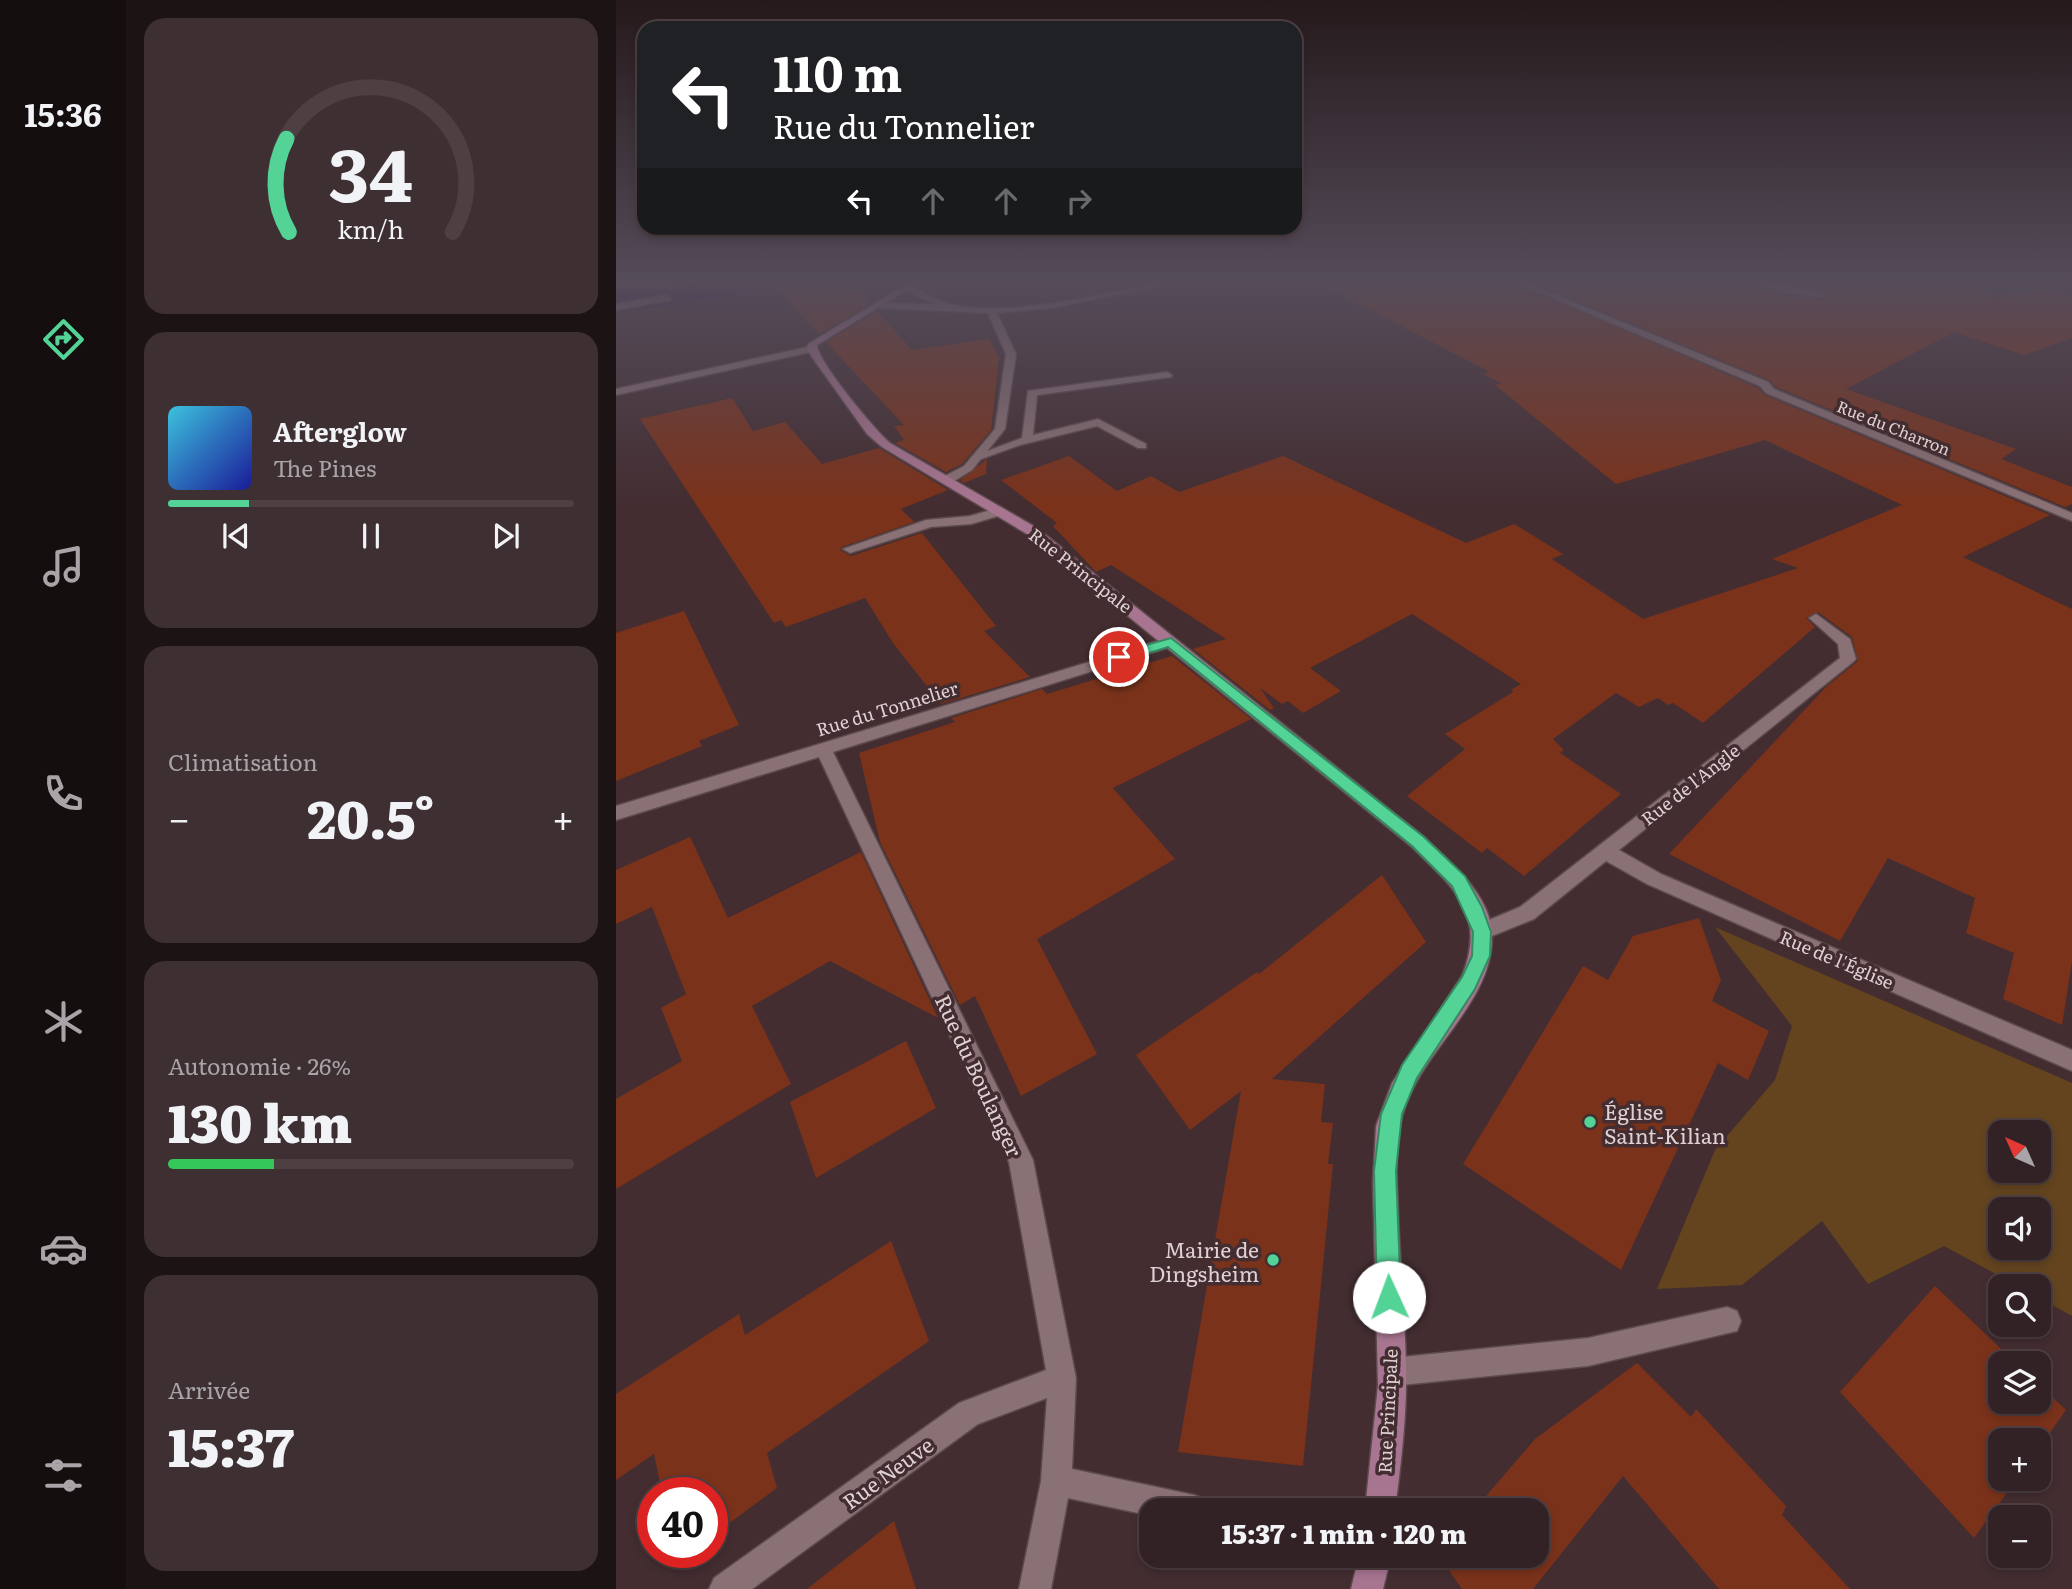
<!DOCTYPE html>
<html lang="fr">
<head>
<meta charset="utf-8">
<style>
	body { margin:0; font-family:Literata,serif; background:#3d2f32; color:#f1f3f6; height:100vh; display:flex; flex-direction:column; font-size:26px; white-space:nowrap }
	* { box-sizing:border-box; margin:0 }
	p { font-size:23px; color:#a8a4a7 }
	.icon { flex:none; width:38px; height:38px; fill:none; stroke:currentColor; stroke-width:2; stroke-linecap:round; stroke-linejoin:round }
	.map { position:relative; flex:1; overflow:hidden }
	.drawer { display:flex; flex-direction:column; gap:18px; padding:18px; background:#1c1314; width:490px }
	.drawer>* { flex:none }
	.top-card { position:absolute; left:21px; top:21px; width:665px; height:214px; border-radius:21px; box-shadow:0 4px 10px #0003,0 0 0 2px #4d3f42; background:#202124; color:#fff; overflow:hidden }
	.needle { width:46px; rotate:315deg }
	.controls { position:absolute; left:1372px; top:1120px; display:grid; gap:14px }
	.controls a { display:grid; place-items:center; width:63px; height:63px; border-radius:14px; background:#322225; box-shadow:0 4px 10px #0003,0 0 0 2px #4d3f42; font-size:35px }
	.speed { position:absolute; left:21px; top:1477px; display:flex; gap:14px; font-size:35px; font-weight:700; text-align:center }
	.speed>* { display:grid; place-content:center; width:91px; height:91px; border-radius:50%; background:#322225; box-shadow:0 4px 10px #0003,0 0 0 2px #4d3f42; line-height:1 }
	.speed .limit { border:10px solid #d22; background:#fff; color:#111 }
	.pin { position:absolute; display:grid; place-items:center; width:60px; height:60px; color:#fff; margin:-30px; border:4px solid #fff; border-radius:50%; box-shadow:0 2px 7px #0007 }
	.me { position:absolute; width:77px; margin:-38px; rotate:358deg; stroke-linejoin:round; filter:drop-shadow(0 0 5px #0008) }
	.turn { display:flex; align-items:center; gap:24px; height:147px; padding:0 21px; font-size:32px }
	.turn .icon { width:91px; height:91px; stroke-width:2.5 }
	.turn b { display:block; font-size:49px; line-height:60px }
	.lanes { display:flex; align-items:center; height:66px; padding:0 21px; background:#0003; justify-content:center; gap:35px; direction:ltr }
	.lanes .off { opacity:.35 }
	.big { font-size:52px; font-weight:800; line-height:1.1 }
	.drawer .widget { flex:1; display:flex; flex-direction:column; justify-content:center; gap:10px; min-width:0; padding:0 24px; border-radius:21px; background:#3d2f32 }
	.drawer .dial { align-items:center; gap:0 }
	.dial svg { height:182px; overflow:visible; fill:none; stroke:#4d3f42; stroke-width:7; stroke-linecap:round; text-anchor:middle }
	.dial text { fill:#f1f3f6; stroke:none }
	.song { display:flex; align-items:center; gap:21px }
	.cover { width:84px; height:84px; border-radius:10px; background:linear-gradient(135deg,hsl(190 70% 55%),hsl(240 70% 35%)) }
	.played { height:7px; border-radius:4px; background:linear-gradient(90deg,#53d396 20%,#4d3f42 20%) }
	.keys { display:flex; justify-content:space-around; direction:ltr }
	.heat { display:flex; justify-content:space-between; align-items:center; font-size:38px; direction:ltr }
	.charge { height:10px; border-radius:5px; background:linear-gradient(90deg,#34c759 26%,#4d3f42 0) }
	.trip { position:absolute; left:523px; top:1498px; width:410px; height:70px; border-radius:21px; background:#322225; box-shadow:0 4px 10px #0003,0 0 0 2px #4d3f42; font-weight:800; line-height:70px; text-align:center }
	main { display:flex; flex:1; min-height:0 }
	.dock { display:flex; flex-direction:column; width:126px; justify-content:space-around; align-items:center; background:#140e0f; color:#a8a4a7 }
	.dock .icon { width:49px; height:49px }
	.dock .on { color:#53d396 }
	.dock b { font-size:32px; color:#f1f3f6 }
	.map>svg:first-child { display:block }
	.green { fill:#63441f; fill-rule:evenodd }
	.lines { fill:none; stroke-linecap:round; stroke-linejoin:round }
	.river { fill:#2e0a47; fill-rule:evenodd }
	.building { fill:#7a321b }
	.lane-casing { stroke:#5c4a4d; stroke-width:3 }
	.street-casing { stroke:#5c4a4d; stroke-width:3 }
	.secondary-casing { stroke:#5c4a4d; stroke-width:3 }
	.lane { fill:#8a7175; fill-rule:evenodd }
	.street { fill:#8a7175; fill-rule:evenodd }
	.secondary { fill:#a87591; fill-rule:evenodd }
	.route { fill:#53d396; stroke:#368962; stroke-width:2 }
	.poi-dot { fill:#53d396; stroke:#432d31; stroke-width:2.5 }
	.labels { text-anchor:middle; dominant-baseline:central; stroke-width:7; stroke-linejoin:round; paint-order:stroke }
	.far-street-label { font-size:16px; fill:#dfd1d3; stroke:#432d31 }
	.street-label { font-size:18px; fill:#dfd1d3; stroke:#432d31 }
	.near-street-label { font-size:21px; fill:#dfd1d3; stroke:#432d31 }
	.near-poi-label { font-size:21px; fill:#dfd1d3; stroke:#432d31; text-anchor:start }
</style>
</head>
<body>
<main>
<nav class="dock">
<b>15:36</b>
<svg class="icon on" aria-label="directions" viewBox="0 0 24 24"><path d="M12 3l9 9-9 9-9-9zM9 14v-3h6M13 9l2 2-2 2"/></svg>
<svg class="icon" aria-label="music" viewBox="0 0 24 24"><path d="M9 18V5l10-2v13"/><circle cx="6" cy="18" r="3"/><circle cx="16" cy="16" r="3"/></svg>
<svg class="icon" aria-label="phone" viewBox="0 0 24 24"><path d="M5 4h4l2 5-3 2q2 4 5 5l2-3 5 2v4C11 20 4 13 5 4z"/></svg>
<svg class="icon" aria-label="climate" viewBox="0 0 24 24"><path d="M12 3v18M4 7l16 10M4 17L20 7"/></svg>
<svg class="icon" aria-label="car" viewBox="0 0 24 24"><path d="M5 17H2v-5l4-1 3-4h7l3 4 3 1v5h-3M9 17h6M6 11h13"/><circle cx="7" cy="17" r="2"/><circle cx="17" cy="17" r="2"/></svg>
<svg class="icon" aria-label="filters" viewBox="0 0 24 24"><path d="M4 7h16M4 17h16"/><circle cx="9" cy="7" r="2"/><circle cx="15" cy="17" r="2"/></svg>
</nav>
<section class="drawer">
<div class="widget dial"><svg viewBox="0 0 100 80">
<path d="M14 69A42 42 0 1 1 86 69"/>
<path d="M14 69A42 42 0 0 1 13 28" stroke="#53d396"/>
<text x="50" y="56" font-size="32" font-weight="700">34</text>
<text x="50" y="72" font-size="11">km/h</text>
</svg></div>
<div class="widget">
<div class="song"><i class="cover"></i><div><b>Afterglow</b><p>The Pines</p></div></div>
<div class="played"></div>
<div class="keys"><svg class="icon" aria-label="previous" viewBox="0 0 24 24"><path d="M18 5L8 12l10 7zM5 5v14"/></svg><svg class="icon" aria-label="pause" viewBox="0 0 24 24"><path d="M8 5v14M16 5v14"/></svg><svg class="icon" aria-label="next" viewBox="0 0 24 24"><path d="M6 5l10 7-10 7zM19 5v14"/></svg></div>
</div>
<div class="widget"><p>Climatisation</p>
<div class="heat"><a>−</a><b class="big">20.5°</b><a>+</a></div>
</div>
<div class="widget"><p>Autonomie · 26%</p><b class="big">130 km</b><div class="charge"></div></div>
<div class="widget"><p>Arrivée</p><b class="big">15:37</b></div>
</section>
<div class="map">
<svg width="1456" height="1589" viewBox="0 0 1456 1589">
	<rect width="100%" height="100%" fill="#432d31"/>
	<!-- green -->
	<path class="green" d="M 1099,927 L 1456,1083 L 1456,1316 L 1423,1298 L 1423,1286 L 1402,1286 L 1328,1246 L 1252,1284 L 1206,1221 L 1126,1285 L 1041,1289 L 1099,1150 L 1159,1080 L 1176,1026 ZM 1384,1132 L 1423,1132 L 1423,1171 L 1384,1171 ZM 1423,1209 L 1423,1248 L 1384,1248 L 1384,1209 Z"/>
	<g class="lines">
		<!-- river -->
		<path class="river" d="M 37,280 L 157,280 L 150,289 L 135,293 L 0,312 L 0,284 Z"/>
	</g>
	<!-- building -->
	<g class="building">
		<path d="M 211,280 L 231,280 L 254,304 L 203,334 L 160,289 Z"/>
		<path d="M 696,280 L 892,280 L 1142,388 L 1149,395 L 1434,515 L 1347,557 L 1456,609 L 1456,961 L 1446,1025 L 1387,999 L 1398,953 L 1350,933 L 1359,898 L 1272,858 L 1224,941 L 1053,854 L 1211,686 L 1242,661 L 1236,637 L 1202,612 L 1190,618 L 1199,627 L 1087,723 L 1057,703 L 1052,705 L 1042,698 L 1023,707 L 1000,693 L 937,739 L 948,750 L 944,753 L 1005,794 L 908,876 L 871,848 L 866,853 L 791,796 L 849,749 L 829,734 L 897,692 L 895,690 L 905,684 L 796,614 L 694,668 L 725,691 L 687,713 L 672,701 L 666,704 L 644,688 L 658,708 L 654,710 L 577,649 L 610,639 L 495,565 L 480,572 L 437,526 L 441,523 L 385,480 L 453,456 L 501,491 L 535,476 L 563,492 L 667,456 L 850,543 L 898,524 L 947,554 L 936,559 L 1027,619 L 1182,568 L 1156,559 L 1286,505 L 1149,440 L 1000,484 L 879,385 L 885,383 L 867,374 L 874,372 Z"/>
		<path d="M 910,280 L 1127,280 L 1170,296 L 1207,300 L 1213,293 L 1154,280 L 1353,280 L 1384,300 L 1395,290 L 1417,295 L 1423,289 L 1456,296 L 1456,338 L 1408,355 L 1338,332 L 1230,389 L 1400,449 L 1385,459 L 1456,487 L 1456,504 L 1449,507 L 1160,387 L 1153,380 Z"/>
		<path d="M 261,311 L 296,350 L 373,339 L 383,358 L 375,430 L 346,464 L 330,472 L 279,443 L 288,440 L 278,426 L 288,425 L 210,342 Z"/>
		<path d="M 116,398 L 137,431 L 169,422 L 206,464 L 263,448 L 332,490 L 285,509 L 298,522 L 226,547 L 224,550 L 235,556 L 306,533 L 380,626 L 368,631 L 414,677 L 325,704 L 277,643 L 249,598 L 170,627 L 165,620 L 158,623 L 24,419 Z"/>
		<path d="M 371,459 L 370,474 L 348,483 L 344,480 Z"/>
		<path d="M 68,611 L 123,725 L 83,741 L 86,746 L 0,781 L 0,633 Z"/>
		<path d="M 556,656 L 635,719 L 497,788 L 559,859 L 421,939 L 481,1054 L 405,1096 L 359,996 L 344,1005 L 264,842 L 243,753 L 339,722 L 335,718 L 426,689 L 431,694 Z"/>
		<path d="M 74,837 L 112,918 L 245,852 L 322,1018 L 214,961 L 136,1006 L 175,1084 L 0,1189 L 0,1099 L 66,1061 L 45,1008 L 70,994 L 36,907 L 0,924 L 0,870 Z"/>
		<path d="M 766,875 L 810,942 L 656,1079 L 709,1084 L 705,1122 L 717,1123 L 712,1164 L 717,1164 L 687,1466 L 562,1452 L 625,1091 L 574,1130 L 520,1055 L 641,972 L 643,974 Z"/>
		<path d="M 1083,918 L 1105,980 L 1096,1001 L 1153,1031 L 1132,1080 L 1102,1063 L 1005,1270 L 847,1164 L 967,966 L 992,980 L 1017,936 Z"/>
		<path d="M 290,1041 L 320,1108 L 200,1178 L 174,1102 Z"/>
		<path d="M 275,1241 L 313,1341 L 151,1453 L 161,1488 L 96,1536 L 96,1493 L 46,1493 L 38,1454 L 0,1480 L 0,1394 L 123,1314 L 129,1335 Z"/>
		<path d="M 1319,1286 L 1400,1363 L 1384,1363 L 1384,1402 L 1423,1402 L 1423,1385 L 1450,1410 L 1423,1448 L 1423,1440 L 1384,1440 L 1384,1479 L 1401,1479 L 1358,1538 L 1224,1392 Z"/>
		<path d="M 1021,1363 L 1075,1417 L 1080,1409 L 1170,1506 L 1166,1515 L 1234,1589 L 1103,1589 L 1007,1476 L 917,1589 L 846,1589 L 823,1556 L 920,1556 L 920,1510 L 858,1510 L 919,1439 Z"/>
		<path d="M 278,1521 L 300,1589 L 191,1589 Z"/>
	</g>
	<g class="lines">
		<!-- lane casing -->
		<g class="lane-casing">
			<g id="lane">
				<path d="M 52,295 L 55,300 L 0,310 L 0,304 Z"/>
				<path d="M 551,372 L 556,375 L 555,377 L 421,395 L 417,435 L 482,419 L 530,444 L 530,448 L 522,448 L 481,426 L 404,445 L 365,459 L 355,457 L 406,438 L 412,391 Z"/>
			</g>
		</g>
		<!-- street casing -->
		<g class="street-casing">
			<g id="street">
				<path d="M 104,280 L 42,287 L 0,287 L 0,283 Z"/>
				<path d="M 558,280 L 573,280 L 436,308 L 381,313 L 400,354 L 389,429 L 356,470 L 335,483 L 327,483 L 327,477 L 348,466 L 379,429 L 390,354 L 372,313 L 261,308 L 258,303 L 319,304 L 287,290 L 290,285 C 305,290 319,300 334,304 C 390,319 499,291 558,280 Z"/>
				<path d="M 894,280 L 904,280 L 1152,382 L 1158,389 L 1456,513 L 1456,521 L 1150,393 L 1144,386 Z"/>
				<path d="M 1130,280 L 1142,280 L 1211,294 L 1207,297 L 1171,293 Z"/>
				<path d="M 1450,280 L 1456,280 L 1456,282 L 1451,282 Z"/>
				<path d="M 196,346 L 201,349 L 199,351 L 0,395 L 0,389 Z"/>
				<path d="M 385,507 L 391,511 L 389,514 L 355,524 L 315,527 L 234,553 L 227,549 L 310,520 L 354,516 Z"/>
				<path d="M 1200,614 L 1234,639 L 1240,659 L 1237,662 L 1003,850 L 1045,874 L 1456,1050 L 1456,1071 L 1031,884 L 990,861 L 918,919 L 866,940 L 859,938 L 856,932 L 859,926 L 904,907 L 1224,658 L 1222,644 L 1193,618 Z"/>
				<path d="M 555,637 L 562,642 L 560,645 L 217,752 L 417,1160 L 460,1378 L 456,1469 L 578,1495 L 589,1499 L 593,1510 L 536,1510 L 536,1516 L 452,1498 L 435,1589 L 403,1589 L 425,1481 L 431,1398 L 362,1424 L 136,1589 L 93,1589 L 98,1578 L 343,1403 L 430,1370 L 393,1162 L 203,757 L 0,820 L 0,806 Z"/>
				<path d="M 1111,1307 L 1121,1311 L 1125,1321 L 1121,1331 L 972,1366 L 776,1386 L 766,1382 L 762,1372 L 766,1362 L 776,1358 L 972,1338 Z"/>
			</g>
		</g>
		<!-- secondary casing -->
		<g class="secondary-casing">
			<g id="secondary">
				<path d="M 298,280 L 307,280 L 201,345 C 202,362 259,430 274,443 L 421,528 L 808,837 C 835,863 875,895 876,935 C 878,1002 804,1052 787,1113 C 777,1145 781,1181 782,1214 C 784,1265 789,1316 790,1368 C 791,1415 785,1463 779,1510 L 749,1510 L 762,1385 L 757,1182 L 760,1126 L 776,1083 L 846,976 C 871,912 838,889 796,847 L 411,534 L 266,447 L 251,434 L 198,360 L 191,349 L 192,344 Z"/>
				<path d="M 743,1556 L 775,1556 L 767,1589 L 735,1589 Z"/>
			</g>
		</g>
		<!-- lane -->
		<use href="#lane" class="lane"/>
		<!-- street -->
		<use href="#street" class="street"/>
		<!-- secondary -->
		<use href="#secondary" class="secondary"/>
	</g>
	<!-- sky -->
	<linearGradient id="sky" x2="0" y2="1"><stop stop-color="#25191b"/><stop offset="0.56" stop-color="#554c5a"/><stop offset="1" stop-color="#554c5a" stop-opacity="0"/></linearGradient>
	<rect width="1456" height="502" fill="url(#sky)"/>
	<!-- route -->
	<path class="route" d="M 555,638 L 808,837 L 849,876 L 866,907 L 875,932 L 874,956 L 859,989 L 801,1078 L 786,1114 L 780,1171 L 785,1297 L 782,1305 L 773,1309 L 765,1305 L 761,1297 L 758,1171 L 765,1114 L 786,1065 L 846,977 L 856,956 L 857,932 L 836,886 L 796,846 L 552,647 L 503,662 L 496,657 L 498,654 Z"/>
	<!-- markers -->
	<g class="poi-dot">
		<circle cx="974" cy="1122" r="7"/>
		<circle cx="657" cy="1260" r="7"/>
	</g>
	<g class="labels">
		<!-- far-street labels -->
		<g class="far-street-label">
			<text transform="translate(1278 427) rotate(22)">Rue du Charron</text>
		</g>
		<!-- street labels -->
		<g class="street-label">
			<text transform="translate(465 570) rotate(38)">Rue Principale</text>
			<text transform="translate(271 708) rotate(-17)">Rue du Tonnelier</text>
			<text transform="translate(1074 784) rotate(-38)">Rue de l'Angle</text>
			<text transform="translate(1221 959) rotate(23)">Rue de l'Église</text>
			<text transform="translate(771 1411) rotate(-87)">Rue Principale</text>
		</g>
		<!-- near-street labels -->
		<g class="near-street-label">
			<text transform="translate(364 1075) rotate(65)">Rue du Boulanger</text>
			<text transform="translate(271 1472) rotate(-36)">Rue Neuve</text>
		</g>
		<!-- near-poi labels -->
		<g class="near-poi-label">
			<text x="988" y="1110">Église<tspan x="988" dy="24">Saint-Kilian</tspan></text>
			<text x="643" y="1248" text-anchor="end">Mairie de<tspan x="643" dy="24">Dingsheim</tspan></text>
		</g>
	</g>
</svg>
<div class="controls">
<a><svg class="needle" viewBox="-14 -14 28 28"><path d="M0-13l5 13h-10z" fill="#e53935"/><path d="M0 13l5-13h-10z" fill="#a8a4a7"/></svg></a>
<a><svg class="icon" aria-label="sound" viewBox="0 0 24 24"><path d="M4 9h4l5-4v14l-5-4H4zM17 9q2 3 0 6"/></svg></a>
<a><svg class="icon" aria-label="search" viewBox="0 0 24 24"><circle cx="10" cy="10" r="6"/><path d="M15 15l6 6"/></svg></a>
<a><svg class="icon" aria-label="layers" viewBox="0 0 24 24"><path d="M12 4l9 5-9 5-9-5zM3 14l9 5 9-5"/></svg></a>
<a>+</a>
<a>−</a>
</div>
<div class="speed"><div class="limit">40</div></div>
<div class="pin" style="left:503px;top:657px;background:#d93025"><svg class="icon" aria-label="arrive" viewBox="0 0 24 24"><path d="M6 21V4h12l-3 4 3 4H6"/></svg></div>
<svg class="me" style="left:773px;top:1297px" viewBox="-20 -20 40 40"><circle r="19" fill="#fff"/><path d="M0-13L10 11 0 6-10 11z" fill="#53d396"/></svg>
<div class="trip">15:37 · 1 min · 120 m</div>
<div class="top-card">
<div class="turn"><svg class="icon" aria-label="left" viewBox="0 0 24 24"><path d="M17 20v-9H6M10 6l-5 5 5 5"/></svg><div><b>110 m</b>Rue du Tonnelier</div></div>
<div class="lanes"><svg class="icon" aria-label="left" viewBox="0 0 24 24"><path d="M17 20v-9H6M10 6l-5 5 5 5"/></svg><svg class="icon off" aria-label="ahead" viewBox="0 0 24 24"><path d="M12 20V5M6 11l6-6 6 6"/></svg><svg class="icon off" aria-label="ahead" viewBox="0 0 24 24"><path d="M12 20V5M6 11l6-6 6 6"/></svg><svg class="icon off" aria-label="right" viewBox="0 0 24 24"><path d="M7 20v-9h11M14 6l5 5-5 5"/></svg></div>
</div>
</div>
</main>
</body>
</html>
